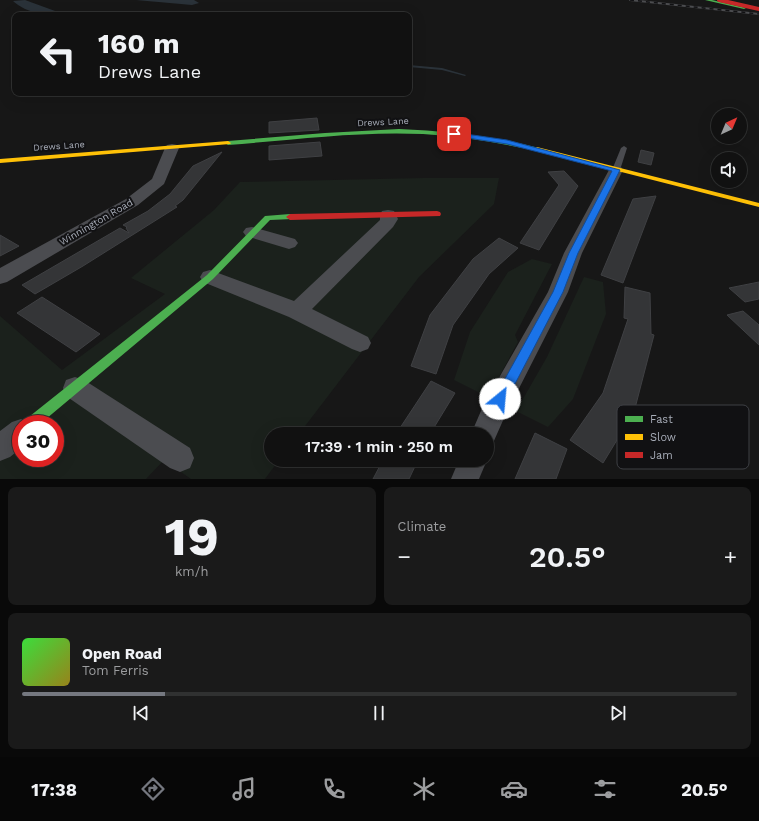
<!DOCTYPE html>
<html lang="en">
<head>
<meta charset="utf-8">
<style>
	body { margin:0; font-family:"Work Sans",sans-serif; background:#1a1a1a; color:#f1f3f6; height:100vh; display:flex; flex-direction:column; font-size:15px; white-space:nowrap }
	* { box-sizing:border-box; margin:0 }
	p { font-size:13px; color:#9c9d9f }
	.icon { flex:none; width:22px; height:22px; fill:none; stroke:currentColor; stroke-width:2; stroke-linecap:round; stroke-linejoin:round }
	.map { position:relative; height:479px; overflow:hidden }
	.drawer { display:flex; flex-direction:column; gap:8px; padding:8px; background:#090909; flex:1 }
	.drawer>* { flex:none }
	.guide { position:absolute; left:12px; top:12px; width:400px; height:84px; border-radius:8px; box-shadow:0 4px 16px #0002,0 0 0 1px #303131; background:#111; color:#f1f3f6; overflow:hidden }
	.needle { width:26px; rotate:44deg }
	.tools { position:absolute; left:711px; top:108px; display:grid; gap:8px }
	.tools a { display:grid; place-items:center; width:36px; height:36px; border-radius:50%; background:#111; box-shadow:0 4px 16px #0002,0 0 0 1px #303131; font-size:20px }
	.speed { position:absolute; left:12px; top:415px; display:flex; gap:8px; font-size:20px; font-weight:700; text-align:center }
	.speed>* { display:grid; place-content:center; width:52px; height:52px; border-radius:50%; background:#111; box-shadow:0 4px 16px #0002,0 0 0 1px #303131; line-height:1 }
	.speed .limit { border:6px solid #d22; background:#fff; color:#111 }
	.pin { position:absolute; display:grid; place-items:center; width:34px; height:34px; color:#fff; margin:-17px; border-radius:8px; box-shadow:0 2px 6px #0006 }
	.me { position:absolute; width:44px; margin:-22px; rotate:28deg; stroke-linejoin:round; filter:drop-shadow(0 0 3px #0008) }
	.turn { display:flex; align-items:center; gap:14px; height:84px; padding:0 20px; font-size:18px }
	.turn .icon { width:52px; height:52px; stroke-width:2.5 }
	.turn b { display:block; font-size:28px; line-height:34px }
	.big { font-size:30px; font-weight:600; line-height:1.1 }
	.drawer .card { flex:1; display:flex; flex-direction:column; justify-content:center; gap:6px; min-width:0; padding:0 14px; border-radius:8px; background:#1a1a1a }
	.drawer .dial { align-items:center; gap:0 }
	.dial b { font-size:52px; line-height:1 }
	.song { display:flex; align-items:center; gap:12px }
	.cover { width:48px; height:48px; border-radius:6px; background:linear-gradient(135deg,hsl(120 70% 55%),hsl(50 70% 35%)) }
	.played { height:4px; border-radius:2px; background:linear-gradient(90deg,#757880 20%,#303131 20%) }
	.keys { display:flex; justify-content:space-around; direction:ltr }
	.heat { display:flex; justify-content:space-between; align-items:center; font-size:22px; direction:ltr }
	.drawer .tiles { flex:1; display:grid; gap:8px; grid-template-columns:1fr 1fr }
	.card:last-child { grid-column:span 2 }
	.trip { position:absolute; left:264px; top:427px; width:230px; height:40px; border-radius:20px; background:#111; box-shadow:0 4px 16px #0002,0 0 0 1px #303131; font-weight:600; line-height:40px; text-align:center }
	.tabs { display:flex; height:64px; justify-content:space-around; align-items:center; background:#070707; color:#9c9d9f }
	.tabs .icon { width:28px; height:28px }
	.tabs .selected { color:#757880 }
	.tabs b { font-size:18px; color:#f1f3f6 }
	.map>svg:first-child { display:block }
	.green { fill:#1b211c; fill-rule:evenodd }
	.water { fill:#2a3239 }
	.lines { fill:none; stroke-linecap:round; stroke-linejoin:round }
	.stream { fill:#2a3239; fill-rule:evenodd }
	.building { fill:#343537; stroke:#3f4043 }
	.lane { fill:#4b4c50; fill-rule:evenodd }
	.street { fill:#4b4c50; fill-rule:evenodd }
	.fast { fill:#4caf50; fill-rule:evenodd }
	.slow { fill:#ffc107; fill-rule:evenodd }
	.jam { fill:#c62828; fill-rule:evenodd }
	.rail-casing { stroke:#4b4c4f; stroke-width:2 }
	.rail { stroke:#111113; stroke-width:1.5; stroke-dasharray:4; stroke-linecap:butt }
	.jam-bridge { stroke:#c62828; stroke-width:4 }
	.route { fill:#1a73e8; stroke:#114b97 }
	.labels { text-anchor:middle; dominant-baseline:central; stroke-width:4; stroke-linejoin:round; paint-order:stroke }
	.far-street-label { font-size:9px; fill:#a8adb8; stroke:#111113 }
	.street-label { font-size:10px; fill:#a8adb8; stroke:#111113 }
	.key { fill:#111113; stroke:#3e4045; stroke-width:1 }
	.key-label { font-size:11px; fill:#a8adb8 }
</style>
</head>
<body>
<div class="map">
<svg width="759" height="479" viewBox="0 0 759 479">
	<rect width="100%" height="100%" fill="#171717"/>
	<!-- green -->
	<g class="green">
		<path d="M 423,178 L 499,178 L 494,204 L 419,277 L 299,434 L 271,434 L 271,460 L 279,460 L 265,479 L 191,479 L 164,460 L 146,479 L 0,479 L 0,316 L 62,370 L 165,294 L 131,278 L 214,210 L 240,182 ZM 21,424 L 55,424 L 55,458 L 21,458 Z"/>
		<path d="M 532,259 L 552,264 L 515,335 L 518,342 L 488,397 L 454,380 L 470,332 L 508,272 Z"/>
		<path d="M 584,277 L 603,282 L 606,314 L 573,399 L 548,427 L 516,411 L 547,357 Z"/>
	</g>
	<!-- water -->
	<g class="water">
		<path d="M 25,0 L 66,15 C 47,15 27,14 13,1 Z"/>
		<path d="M 136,0 L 194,0 L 199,3 L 192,5 Z"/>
	</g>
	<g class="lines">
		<!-- stream -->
		<path class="stream" d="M 409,65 L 442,68 L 466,75 L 465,76 L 442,70 L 409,67 Z"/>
	</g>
	<!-- building -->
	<g class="building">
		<path d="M 317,118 L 319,130 L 269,133 L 269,122 Z"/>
		<path d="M 320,142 L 322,156 L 269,160 L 269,146 Z"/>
		<path d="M 641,150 L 654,153 L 651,165 L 638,162 Z"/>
		<path d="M 222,152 L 183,200 L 175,206 L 177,207 L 83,266 L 35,294 L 22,285 L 120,228 L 129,233 L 126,228 L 127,227 L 123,225 L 148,211 L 170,194 L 193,166 Z"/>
		<path d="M 564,171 L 578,186 L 539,250 L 520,243 L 559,185 L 548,172 Z"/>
		<path d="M 656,196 L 623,283 L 601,275 L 633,199 Z"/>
		<path d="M 0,235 L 19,246 L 0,256 Z"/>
		<path d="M 499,238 L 518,248 L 489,274 L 453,325 L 436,374 L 411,366 L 430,315 L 473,259 Z"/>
		<path d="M 759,282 L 759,299 L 745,302 L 729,288 Z"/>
		<path d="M 625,287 L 650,293 L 651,334 L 654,335 L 634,412 L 603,463 L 570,440 L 603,393 L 628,319 L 624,318 Z"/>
		<path d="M 42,297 L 100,334 L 76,352 L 17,313 Z"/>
		<path d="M 743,311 L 759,325 L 759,345 L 727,315 Z"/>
		<path d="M 431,381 L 455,393 L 430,434 L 396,434 Z"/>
		<path d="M 535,433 L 567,449 L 556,479 L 515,479 Z"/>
		<path d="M 383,460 L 418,460 L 409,479 L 373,479 Z"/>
	</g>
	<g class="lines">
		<!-- lane -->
		<path class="lane" d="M 624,146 L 627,148 L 620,170 L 619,172 L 613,172 L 612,170 L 621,148 Z"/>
		<!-- street -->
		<g class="street">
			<path d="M 172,144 L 177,145 L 179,148 L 164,184 L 138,205 L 7,282 L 0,284 L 0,268 L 126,199 L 152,179 L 165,148 L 167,145 Z"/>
			<path d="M 616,166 L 621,167 L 623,170 L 582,253 L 568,292 L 505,416 L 493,443 L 487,445 L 487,434 L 471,434 L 484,404 L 548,292 L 564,253 L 609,170 L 611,167 Z"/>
			<path d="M 388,210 L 394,211 L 398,219 L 393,227 L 312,309 L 368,337 L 371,343 L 368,349 L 360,352 L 352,349 L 289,317 L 203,282 L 200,277 L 203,272 L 210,270 L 294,301 L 380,220 L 380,215 L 382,211 Z"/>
			<path d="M 252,227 L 295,239 L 298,243 L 295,247 L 289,249 L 246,236 L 243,232 L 246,228 Z"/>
			<path d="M 75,377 L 84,380 L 190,448 L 194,458 L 190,468 L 180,472 L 170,468 L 66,396 L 63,388 L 66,380 Z"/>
			<path d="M 21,419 L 31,424 L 21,424 L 21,448 L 10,457 L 0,461 L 0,431 L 12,422 Z"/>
			<path d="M 459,460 L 487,460 L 479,479 L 451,479 Z"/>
		</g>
		<!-- fast -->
		<g class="fast">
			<path d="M 705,0 L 712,0 L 746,8 L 744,9 Z"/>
			<path d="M 399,129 C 446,131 493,136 539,148 L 540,149 L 537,151 C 499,143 461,136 423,134 C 358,131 293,140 228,145 L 225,143 L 228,141 L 325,133 Z"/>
			<path d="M 290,214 L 293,215 L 294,217 L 293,219 L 270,220 L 213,279 L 40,424 L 23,424 L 25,420 L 207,275 L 265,216 Z"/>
		</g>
		<!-- slow -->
		<g class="slow">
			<path d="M 228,141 L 231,143 L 230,144 L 0,163 L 0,159 Z"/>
			<path d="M 537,147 L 759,203 L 759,207 L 535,150 L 535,148 Z"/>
		</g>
		<!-- jam -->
		<path class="jam" d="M 437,211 L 440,212 L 441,214 L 440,216 L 290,220 L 286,217 L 290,214 Z"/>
		<!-- rail casing -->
		<g class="rail-casing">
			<path id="rail" d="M 630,0 L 759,14"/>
		</g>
		<!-- rail -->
		<use href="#rail" class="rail"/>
		<!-- jam-bridge -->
		<path class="jam-bridge" d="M 719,0 L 759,9"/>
	</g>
	<!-- route -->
	<path class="route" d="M 452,132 L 507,140 L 620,170 L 578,253 L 563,292 L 505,403 L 500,404 L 496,403 L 494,399 L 496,395 L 553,292 L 569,253 L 612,171 L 507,144 L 454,136 L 452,135 Z"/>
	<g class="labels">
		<!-- far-street labels -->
		<g class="far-street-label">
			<text transform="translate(383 122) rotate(-3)">Drews Lane</text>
			<text transform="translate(59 146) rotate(-4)">Drews Lane</text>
		</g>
		<!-- street labels -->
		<g class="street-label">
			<text transform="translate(96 222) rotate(-30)">Winnington Road</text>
		</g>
	</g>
	<!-- legend -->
	<rect x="617" y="405" width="132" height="64" rx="6" class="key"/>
	<rect x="625" y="416" width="18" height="6" fill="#4caf50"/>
	<rect x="625" y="434" width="18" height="6" fill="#ffc107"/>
	<rect x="625" y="452" width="18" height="6" fill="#c62828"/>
	<g class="key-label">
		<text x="650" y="423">Fast</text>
		<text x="650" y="441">Slow</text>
		<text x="650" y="459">Jam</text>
	</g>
</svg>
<div class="tools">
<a><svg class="needle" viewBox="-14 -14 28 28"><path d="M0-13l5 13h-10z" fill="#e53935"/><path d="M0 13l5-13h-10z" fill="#9c9d9f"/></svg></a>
<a><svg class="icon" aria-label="sound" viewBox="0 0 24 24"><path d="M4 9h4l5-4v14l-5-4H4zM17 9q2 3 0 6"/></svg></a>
</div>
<div class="speed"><div class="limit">30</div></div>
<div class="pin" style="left:454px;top:134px;background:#d93025"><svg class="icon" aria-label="arrive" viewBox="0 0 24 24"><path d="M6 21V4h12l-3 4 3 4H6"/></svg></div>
<svg class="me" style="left:500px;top:399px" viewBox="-20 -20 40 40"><circle r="19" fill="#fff"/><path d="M0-13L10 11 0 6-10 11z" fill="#1a73e8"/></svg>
<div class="trip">17:39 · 1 min · 250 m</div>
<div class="guide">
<div class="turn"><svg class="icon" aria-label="left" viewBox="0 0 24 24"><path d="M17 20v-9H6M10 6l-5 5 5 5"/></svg><div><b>160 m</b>Drews Lane</div></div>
</div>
</div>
<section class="drawer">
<div class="tiles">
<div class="card dial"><b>19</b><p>km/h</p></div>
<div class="card"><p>Climate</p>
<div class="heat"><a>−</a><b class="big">20.5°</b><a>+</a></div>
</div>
<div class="card">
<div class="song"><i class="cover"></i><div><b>Open Road</b><p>Tom Ferris</p></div></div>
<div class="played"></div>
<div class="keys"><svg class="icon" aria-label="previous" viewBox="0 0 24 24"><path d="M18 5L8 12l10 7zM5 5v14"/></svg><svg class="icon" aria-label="pause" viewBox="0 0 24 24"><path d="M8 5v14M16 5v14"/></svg><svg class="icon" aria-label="next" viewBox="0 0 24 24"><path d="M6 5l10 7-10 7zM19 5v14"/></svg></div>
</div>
</div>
</section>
<nav class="tabs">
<b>17:38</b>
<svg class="icon selected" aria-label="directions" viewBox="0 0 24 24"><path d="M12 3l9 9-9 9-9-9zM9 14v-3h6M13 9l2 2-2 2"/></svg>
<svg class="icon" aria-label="music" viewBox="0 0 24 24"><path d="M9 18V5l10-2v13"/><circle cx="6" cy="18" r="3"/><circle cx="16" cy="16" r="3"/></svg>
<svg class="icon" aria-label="phone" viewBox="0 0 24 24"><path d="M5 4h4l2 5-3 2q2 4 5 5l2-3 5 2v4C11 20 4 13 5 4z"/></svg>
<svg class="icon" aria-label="climate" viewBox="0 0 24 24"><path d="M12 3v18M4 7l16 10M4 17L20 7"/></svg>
<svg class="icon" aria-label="car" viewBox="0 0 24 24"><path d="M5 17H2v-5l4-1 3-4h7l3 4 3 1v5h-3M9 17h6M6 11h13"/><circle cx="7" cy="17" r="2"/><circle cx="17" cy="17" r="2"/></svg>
<svg class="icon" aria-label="filters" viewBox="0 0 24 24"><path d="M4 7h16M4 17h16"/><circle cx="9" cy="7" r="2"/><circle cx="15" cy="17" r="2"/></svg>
<b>20.5°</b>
</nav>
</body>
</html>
